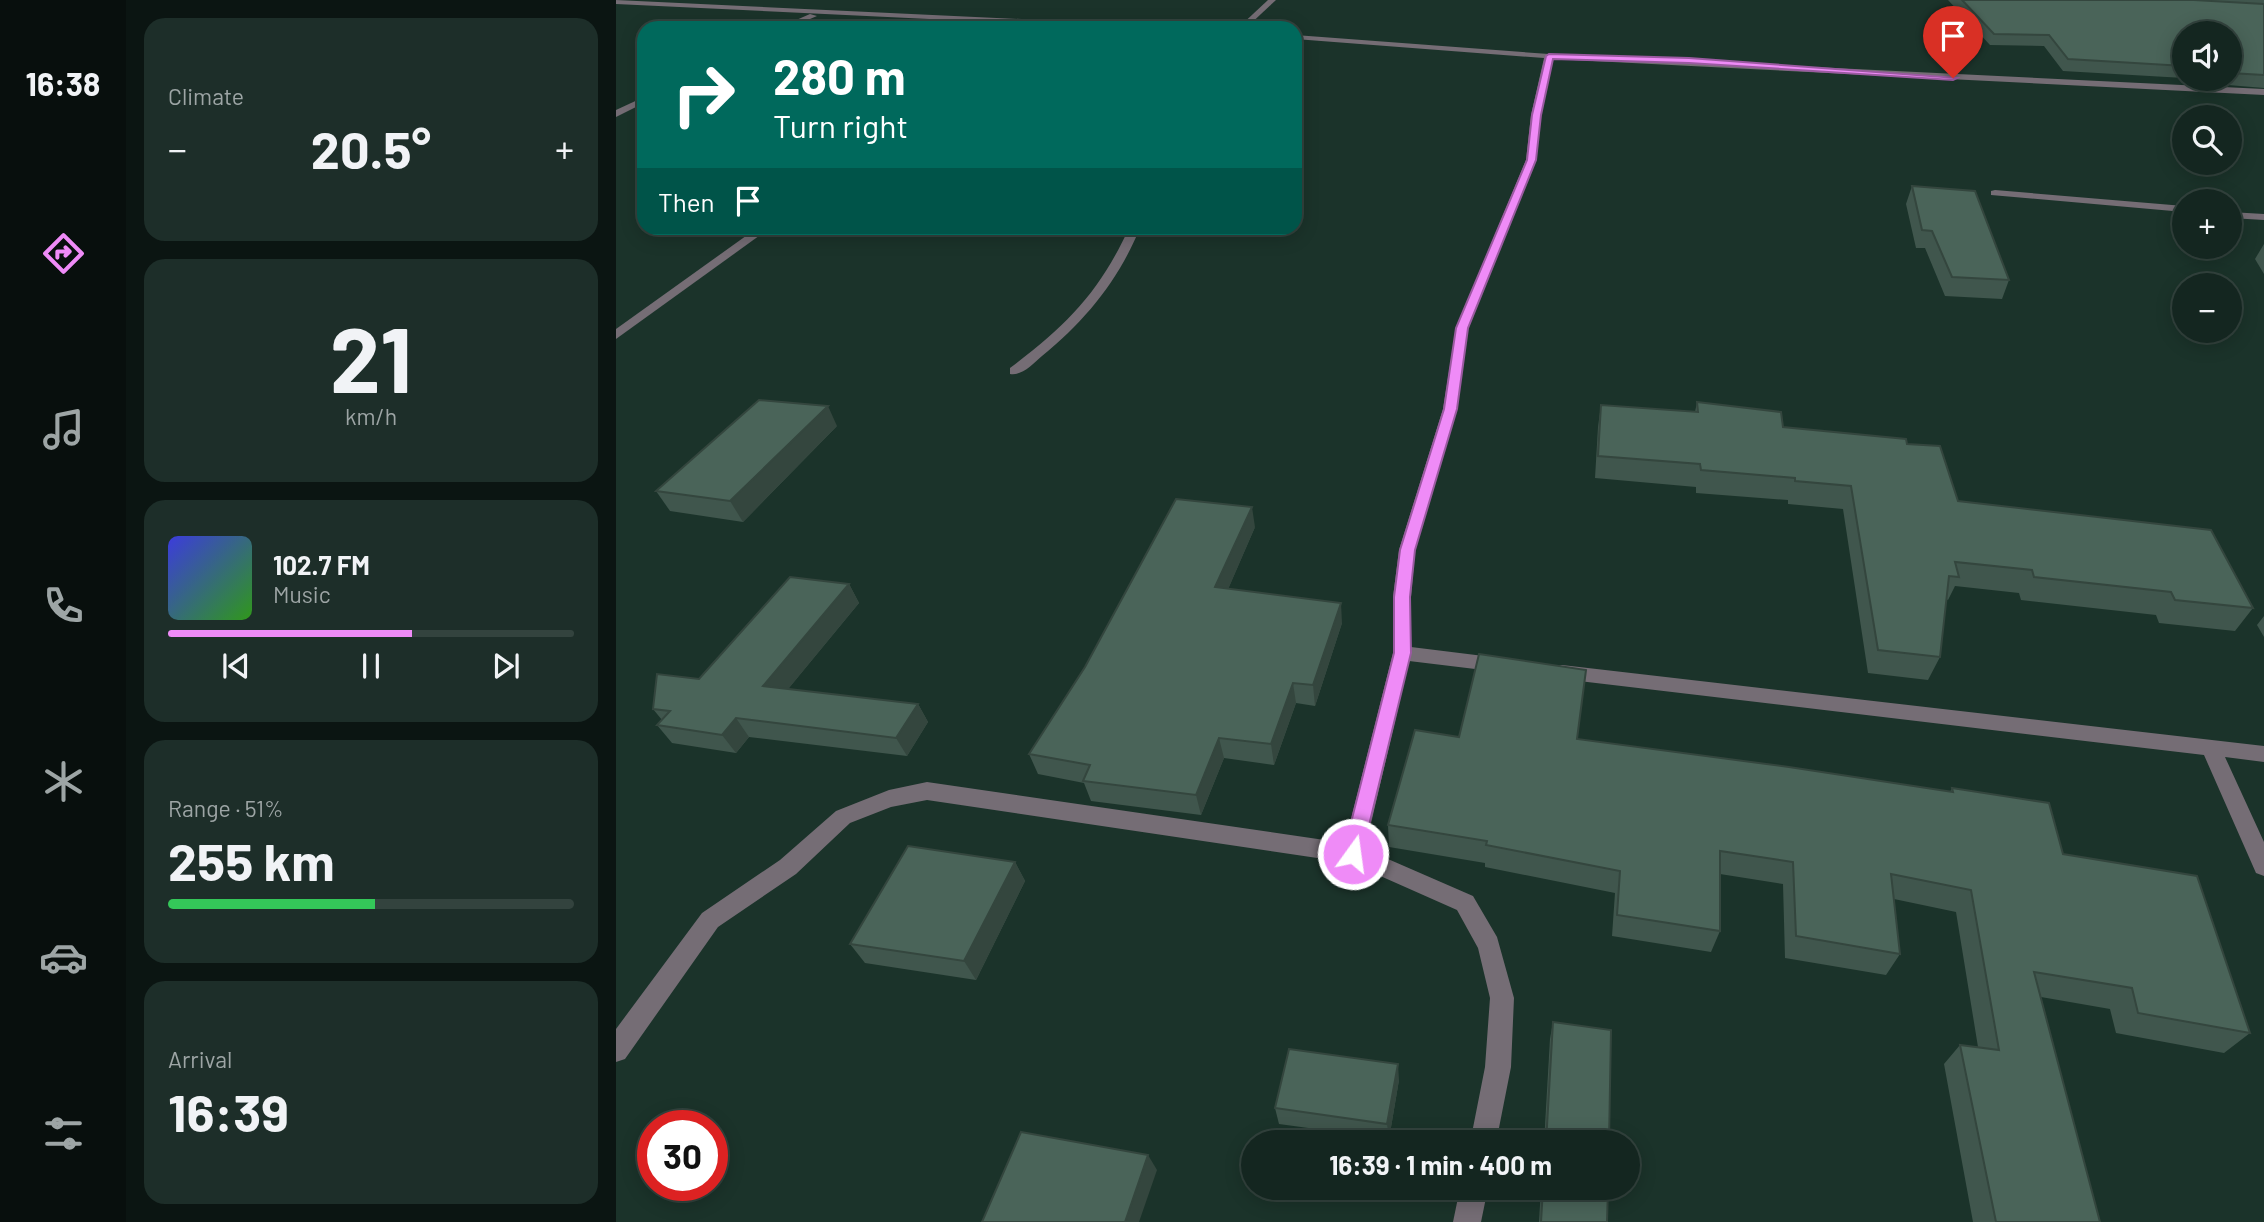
<!DOCTYPE html>
<html lang="en">
<head>
<meta charset="utf-8">
<style>
	body { margin:0; font-family:Barlow,sans-serif; background:#1d2e29; color:#f1f3f6; height:100vh; display:flex; flex-direction:column; font-size:26px; white-space:nowrap }
	* { box-sizing:border-box; margin:0 }
	p { font-size:23px; color:#9da5a5 }
	.icon { flex:none; width:38px; height:38px; fill:none; stroke:currentColor; stroke-width:2; stroke-linecap:round; stroke-linejoin:round }
	.map { position:relative; flex:1; overflow:hidden }
	.drawer { display:flex; flex-direction:column; gap:18px; padding:18px; background:#0b1512; width:490px }
	.drawer>* { flex:none }
	.banner { position:absolute; left:21px; top:21px; width:665px; height:214px; border-radius:21px; box-shadow:0 4px 18px #0003,0 0 0 2px #33433e; background:#00695c; color:#fff; overflow:hidden }
	.fabs { position:absolute; left:1556px; top:21px; display:grid; gap:14px }
	.fabs a { display:grid; place-items:center; width:70px; height:70px; border-radius:50%; background:#142620; box-shadow:0 4px 18px #0003,0 0 0 2px #33433e; font-size:35px }
	.speed { position:absolute; left:21px; top:1110px; display:flex; gap:14px; font-size:35px; font-weight:700; text-align:center }
	.speed>* { display:grid; place-content:center; width:91px; height:91px; border-radius:50%; background:#142620; box-shadow:0 4px 18px #0003,0 0 0 2px #33433e; line-height:1 }
	.speed .limit { border:10px solid #d22; background:#fff; color:#111 }
	.pin { position:absolute; display:grid; place-items:center; width:60px; height:60px; color:#fff; margin:-72px -30px; border-radius:50% 50% 50% 0; rotate:-45deg; box-shadow:0 0 7px #0007 }
	.pin .icon { rotate:45deg }
	.me { position:absolute; width:77px; margin:-38px; rotate:14deg; stroke-linejoin:round; filter:drop-shadow(0 0 5px #0008) }
	.turn { display:flex; align-items:center; gap:24px; height:147px; padding:0 21px; font-size:32px }
	.turn .icon { width:91px; height:91px; stroke-width:2.5 }
	.turn b { display:block; font-size:49px; line-height:60px }
	.then { display:flex; align-items:center; height:66px; padding:0 21px; background:#0003; gap:14px; font-size:26px }
	.big { font-size:52px; font-weight:700; line-height:1.1 }
	.drawer .widget { flex:1; display:flex; flex-direction:column; justify-content:center; gap:10px; min-width:0; padding:0 24px; border-radius:21px; background:#1d2e29 }
	.drawer .dial { align-items:center; gap:0 }
	.dial b { font-size:91px; line-height:1 }
	.song { display:flex; align-items:center; gap:21px }
	.cover { width:84px; height:84px; border-radius:10px; background:linear-gradient(135deg,hsl(240 70% 55%),hsl(110 70% 35%)) }
	.played { height:7px; border-radius:4px; background:linear-gradient(90deg,#ef8bf7 60%,#33433e 60%) }
	.keys { display:flex; justify-content:space-around; direction:ltr }
	.heat { display:flex; justify-content:space-between; align-items:center; font-size:38px; direction:ltr }
	.charge { height:10px; border-radius:5px; background:linear-gradient(90deg,#34c759 51%,#33433e 0) }
	.trip { position:absolute; left:625px; top:1130px; width:399px; height:70px; border-radius:35px; background:#142620; box-shadow:0 4px 18px #0003,0 0 0 2px #33433e; font-weight:700; line-height:70px; text-align:center }
	main { display:flex; flex:1; min-height:0 }
	.dock { display:flex; flex-direction:column; width:126px; justify-content:space-around; align-items:center; background:#080f0d; color:#9da5a5 }
	.dock .icon { width:49px; height:49px }
	.dock .on { color:#ef8bf7 }
	.dock b { font-size:32px; color:#f1f3f6 }
	.map>svg:first-child { display:block }
	.lines { fill:none; stroke-linecap:round; stroke-linejoin:round }
	.minor { fill:#756d75; fill-rule:evenodd }
	.wall { fill:#40564d }
	.shaded-wall { fill:#34463e }
	.building { fill:#4a6459; stroke:#34463e; stroke-width:2 }
	.route { fill:#ef8bf7; stroke:#9b5aa1; stroke-width:2 }
</style>
</head>
<body>
<main>
<nav class="dock">
<b>16:38</b>
<svg class="icon on" aria-label="directions" viewBox="0 0 24 24"><path d="M12 3l9 9-9 9-9-9zM9 14v-3h6M13 9l2 2-2 2"/></svg>
<svg class="icon" aria-label="music" viewBox="0 0 24 24"><path d="M9 18V5l10-2v13"/><circle cx="6" cy="18" r="3"/><circle cx="16" cy="16" r="3"/></svg>
<svg class="icon" aria-label="phone" viewBox="0 0 24 24"><path d="M5 4h4l2 5-3 2q2 4 5 5l2-3 5 2v4C11 20 4 13 5 4z"/></svg>
<svg class="icon" aria-label="climate" viewBox="0 0 24 24"><path d="M12 3v18M4 7l16 10M4 17L20 7"/></svg>
<svg class="icon" aria-label="car" viewBox="0 0 24 24"><path d="M5 17H2v-5l4-1 3-4h7l3 4 3 1v5h-3M9 17h6M6 11h13"/><circle cx="7" cy="17" r="2"/><circle cx="17" cy="17" r="2"/></svg>
<svg class="icon" aria-label="filters" viewBox="0 0 24 24"><path d="M4 7h16M4 17h16"/><circle cx="9" cy="7" r="2"/><circle cx="15" cy="17" r="2"/></svg>
</nav>
<section class="drawer">
<div class="widget"><p>Climate</p>
<div class="heat"><a>−</a><b class="big">20.5°</b><a>+</a></div>
</div>
<div class="widget dial"><b>21</b><p>km/h</p></div>
<div class="widget">
<div class="song"><i class="cover"></i><div><b>102.7 FM</b><p>Music</p></div></div>
<div class="played"></div>
<div class="keys"><svg class="icon" aria-label="previous" viewBox="0 0 24 24"><path d="M18 5L8 12l10 7zM5 5v14"/></svg><svg class="icon" aria-label="pause" viewBox="0 0 24 24"><path d="M8 5v14M16 5v14"/></svg><svg class="icon" aria-label="next" viewBox="0 0 24 24"><path d="M6 5l10 7-10 7zM19 5v14"/></svg></div>
</div>
<div class="widget"><p>Range · 51%</p><b class="big">255 km</b><div class="charge"></div></div>
<div class="widget"><p>Arrival</p><b class="big">16:39</b></div>
</section>
<div class="map">
<svg width="1648" height="1222" viewBox="0 0 1648 1222">
	<rect width="100%" height="100%" fill="#1b332a"/>
	<g class="lines">
		<!-- minor -->
		<g class="minor">
			<path d="M 0,0 L 552,26 L 556,28 L 503,28 L 0,4 Z"/>
			<path d="M 652,0 L 660,0 L 630,28 L 622,28 Z"/>
			<path d="M 194,14 L 201,16 L 173,28 L 162,28 Z"/>
			<path d="M 679,35 L 933,54 L 1648,89 L 1648,95 L 937,59 L 925,115 L 920,160 L 852,328 L 841,409 L 799,550 L 795,597 L 795,647 L 884,658 L 891,660 L 893,665 L 891,670 L 884,672 L 793,661 L 749,849 L 857,896 L 881,937 L 898,998 L 895,1067 L 880,1143 L 854,1143 L 869,1067 L 874,998 L 862,948 L 841,910 L 735,863 L 311,800 L 275,807 L 234,823 L 180,874 L 102,927 L 9,1059 L 0,1062 L 0,1029 L 86,913 L 164,860 L 220,811 L 273,790 L 311,782 L 729,843 L 777,653 L 777,597 L 783,550 L 827,409 L 840,328 L 910,160 L 915,115 L 928,58 L 679,39 Z"/>
			<path d="M 28,97 L 28,103 L 0,117 L 0,110 Z"/>
			<path d="M 1379,190 L 1568,206 L 1568,212 L 1375,195 L 1375,191 Z"/>
			<path d="M 1614,212 L 1648,214 L 1648,220 L 1614,218 Z"/>
			<path d="M 141,228 L 154,228 L 0,339 L 0,329 Z"/>
			<path d="M 513,228 L 524,228 C 502,281 470,320 426,356 C 417,364 406,376 394,374 L 394,368 C 451,325 483,293 513,228 Z"/>
			<path d="M 946,665 L 1648,746 L 1648,762 L 1609,757 L 1648,842 L 1648,876 L 1640,873 L 1588,755 L 946,679 L 939,677 L 937,672 L 939,667 Z"/>
			<path d="M 844,1188 L 872,1188 L 865,1222 L 837,1222 Z"/>
		</g>
	</g>
	<!-- wall -->
	<g class="wall">
		<path d="M 1332,0 L 1648,0 L 1648,88 L 1600,84 L 1596,80 L 1576,79 L 1614,79 L 1614,33 L 1568,33 L 1568,78 L 1447,71 L 1428,46 L 1374,45 Z"/>
		<path d="M 1296,186 L 1393,280 L 1386,299 L 1329,296 L 1309,248 L 1300,248 L 1290,204 Z"/>
		<path d="M 1648,244 L 1648,274 L 1639,259 Z"/>
		<path d="M 1081,402 L 1167,427 L 1291,444 L 1342,501 L 1637,608 L 1619,631 L 1543,623 L 1540,615 L 1405,600 L 1403,593 L 1339,586 L 1332,600 L 1330,599 L 1324,657 L 1312,680 L 1252,673 L 1227,509 L 1172,504 L 1172,500 L 1080,493 L 1080,487 L 979,478 L 982,427 L 985,405 L 1079,412 Z"/>
		<path d="M 221,426 L 127,522 L 54,511 L 40,491 Z"/>
		<path d="M 639,527 L 612,589 L 726,623 L 699,706 L 680,703 L 658,765 L 608,758 L 585,815 L 475,801 L 468,783 L 422,774 L 413,754 Z"/>
		<path d="M 233,584 L 243,603 L 172,689 L 302,704 L 312,722 L 291,756 L 133,737 L 120,753 L 56,743 L 41,725 L 46,720 L 37,709 Z"/>
		<path d="M 1648,616 L 1648,637 L 1641,625 Z"/>
		<path d="M 843,737 L 961,739 L 1334,792 L 1336,788 L 1447,854 L 1634,1033 L 1608,1053 L 1500,1033 L 1494,1009 L 1425,997 L 1484,1222 L 1357,1222 L 1328,1064 L 1344,1045 L 1362,1047 L 1340,912 L 1278,899 L 1284,954 L 1270,975 L 1169,958 L 1167,884 L 1104,874 L 1104,931 L 1095,952 L 996,936 L 999,893 L 869,867 L 869,863 L 773,847 L 772,825 Z"/>
		<path d="M 399,862 L 409,881 L 360,980 L 249,963 L 234,944 Z"/>
		<path d="M 937,1022 L 993,1143 L 928,1143 L 934,1039 Z"/>
		<path d="M 783,1080 L 773,1139 L 663,1124 L 659,1108 Z"/>
		<path d="M 925,1188 L 992,1188 L 991,1222 L 923,1222 Z"/>
	</g>
	<!-- shaded-wall -->
	<g class="shaded-wall">
		<path d="M 212,406 L 221,426 L 127,522 L 114,501 Z"/>
		<path d="M 636,507 L 639,527 L 604,608 L 599,587 Z"/>
		<path d="M 233,584 L 243,603 L 159,705 L 147,686 Z"/>
		<path d="M 725,603 L 726,623 L 699,706 L 697,685 Z"/>
		<path d="M 677,683 L 680,703 L 658,765 L 655,744 Z"/>
		<path d="M 302,704 L 312,722 L 291,756 L 280,738 Z"/>
		<path d="M 120,718 L 133,737 L 120,753 L 106,735 Z"/>
		<path d="M 603,738 L 608,758 L 585,815 L 580,795 Z"/>
		<path d="M 399,862 L 409,881 L 360,980 L 348,961 Z"/>
		<path d="M 782,1064 L 783,1080 L 773,1139 L 771,1124 Z"/>
		<path d="M 532,1155 L 541,1170 L 523,1222 L 509,1222 Z"/>
	</g>
	<!-- building -->
	<g class="building">
		<path d="M 1346,0 L 1578,0 L 1648,4 L 1648,75 L 1614,73 L 1614,33 L 1568,33 L 1568,66 L 1452,59 L 1433,35 L 1378,34 Z"/>
		<path d="M 1296,186 L 1359,191 L 1393,280 L 1336,277 L 1316,231 L 1306,230 Z"/>
		<path d="M 143,400 L 212,406 L 114,501 L 40,491 Z"/>
		<path d="M 1081,402 L 1165,412 L 1167,427 L 1290,439 L 1291,444 L 1324,446 L 1342,501 L 1595,530 L 1637,608 L 1559,600 L 1555,592 L 1418,577 L 1416,570 L 1339,562 L 1343,577 L 1333,576 L 1324,657 L 1262,650 L 1235,486 L 1179,481 L 1179,478 L 1085,470 L 1084,464 L 982,456 L 985,405 L 1082,412 Z"/>
		<path d="M 560,499 L 636,507 L 599,587 L 725,603 L 697,685 L 677,683 L 655,744 L 603,738 L 580,795 L 467,781 L 474,765 L 413,754 L 469,667 Z"/>
		<path d="M 174,577 L 233,584 L 147,686 L 302,704 L 280,738 L 120,718 L 106,735 L 41,725 L 54,711 L 37,709 L 41,674 L 83,679 Z"/>
		<path d="M 863,654 L 970,670 L 961,739 L 1173,767 L 1337,792 L 1336,788 L 1433,803 L 1447,854 L 1581,876 L 1634,1033 L 1522,1013 L 1516,988 L 1418,972 L 1484,1222 L 1380,1222 L 1344,1045 L 1383,1050 L 1355,890 L 1275,874 L 1284,954 L 1180,936 L 1177,862 L 1104,851 L 1104,931 L 1001,915 L 1004,871 L 870,845 L 871,841 L 772,825 L 799,730 L 843,737 Z"/>
		<path d="M 292,846 L 399,862 L 348,961 L 234,944 Z"/>
		<path d="M 937,1022 L 995,1030 L 993,1143 L 930,1143 Z"/>
		<path d="M 673,1049 L 782,1064 L 771,1124 L 659,1108 Z"/>
		<path d="M 405,1132 L 532,1155 L 509,1222 L 366,1222 Z"/>
		<path d="M 927,1188 L 992,1188 L 991,1222 L 925,1222 Z"/>
	</g>
	<!-- route -->
	<path class="route" d="M 933,54 L 1073,58 L 1341,78 L 1337,80 L 1073,63 L 937,59 L 925,115 L 920,160 L 852,328 L 841,409 L 799,550 L 794,597 L 795,653 L 746,854 L 744,860 L 737,863 L 730,860 L 727,854 L 778,653 L 778,597 L 784,550 L 828,409 L 840,328 L 911,160 L 916,115 L 930,56 Z"/>
</svg>
<div class="fabs">
<a><svg class="icon" aria-label="sound" viewBox="0 0 24 24"><path d="M4 9h4l5-4v14l-5-4H4zM17 9q2 3 0 6"/></svg></a>
<a><svg class="icon" aria-label="search" viewBox="0 0 24 24"><circle cx="10" cy="10" r="6"/><path d="M15 15l6 6"/></svg></a>
<a>+</a>
<a>−</a>
</div>
<div class="speed"><div class="limit">30</div></div>
<div class="pin" style="left:1337px;top:78px;background:#d93025"><svg class="icon" aria-label="arrive" viewBox="0 0 24 24"><path d="M6 21V4h12l-3 4 3 4H6"/></svg></div>
<svg class="me" style="left:737px;top:854px" viewBox="-20 -20 40 40"><circle r="17" fill="#ef8bf7" stroke="#fff" stroke-width="3"/><path d="M0-11L8 9 0 5-8 9z" fill="#fff"/></svg>
<div class="trip">16:39 · 1 min · 400 m</div>
<div class="banner">
<div class="turn"><svg class="icon" aria-label="right" viewBox="0 0 24 24"><path d="M7 20v-9h11M14 6l5 5-5 5"/></svg><div><b>280 m</b>Turn right</div></div>
<div class="then">Then<svg class="icon" aria-label="arrive" viewBox="0 0 24 24"><path d="M6 21V4h12l-3 4 3 4H6"/></svg></div>
</div>
</div>
</main>
</body>
</html>
